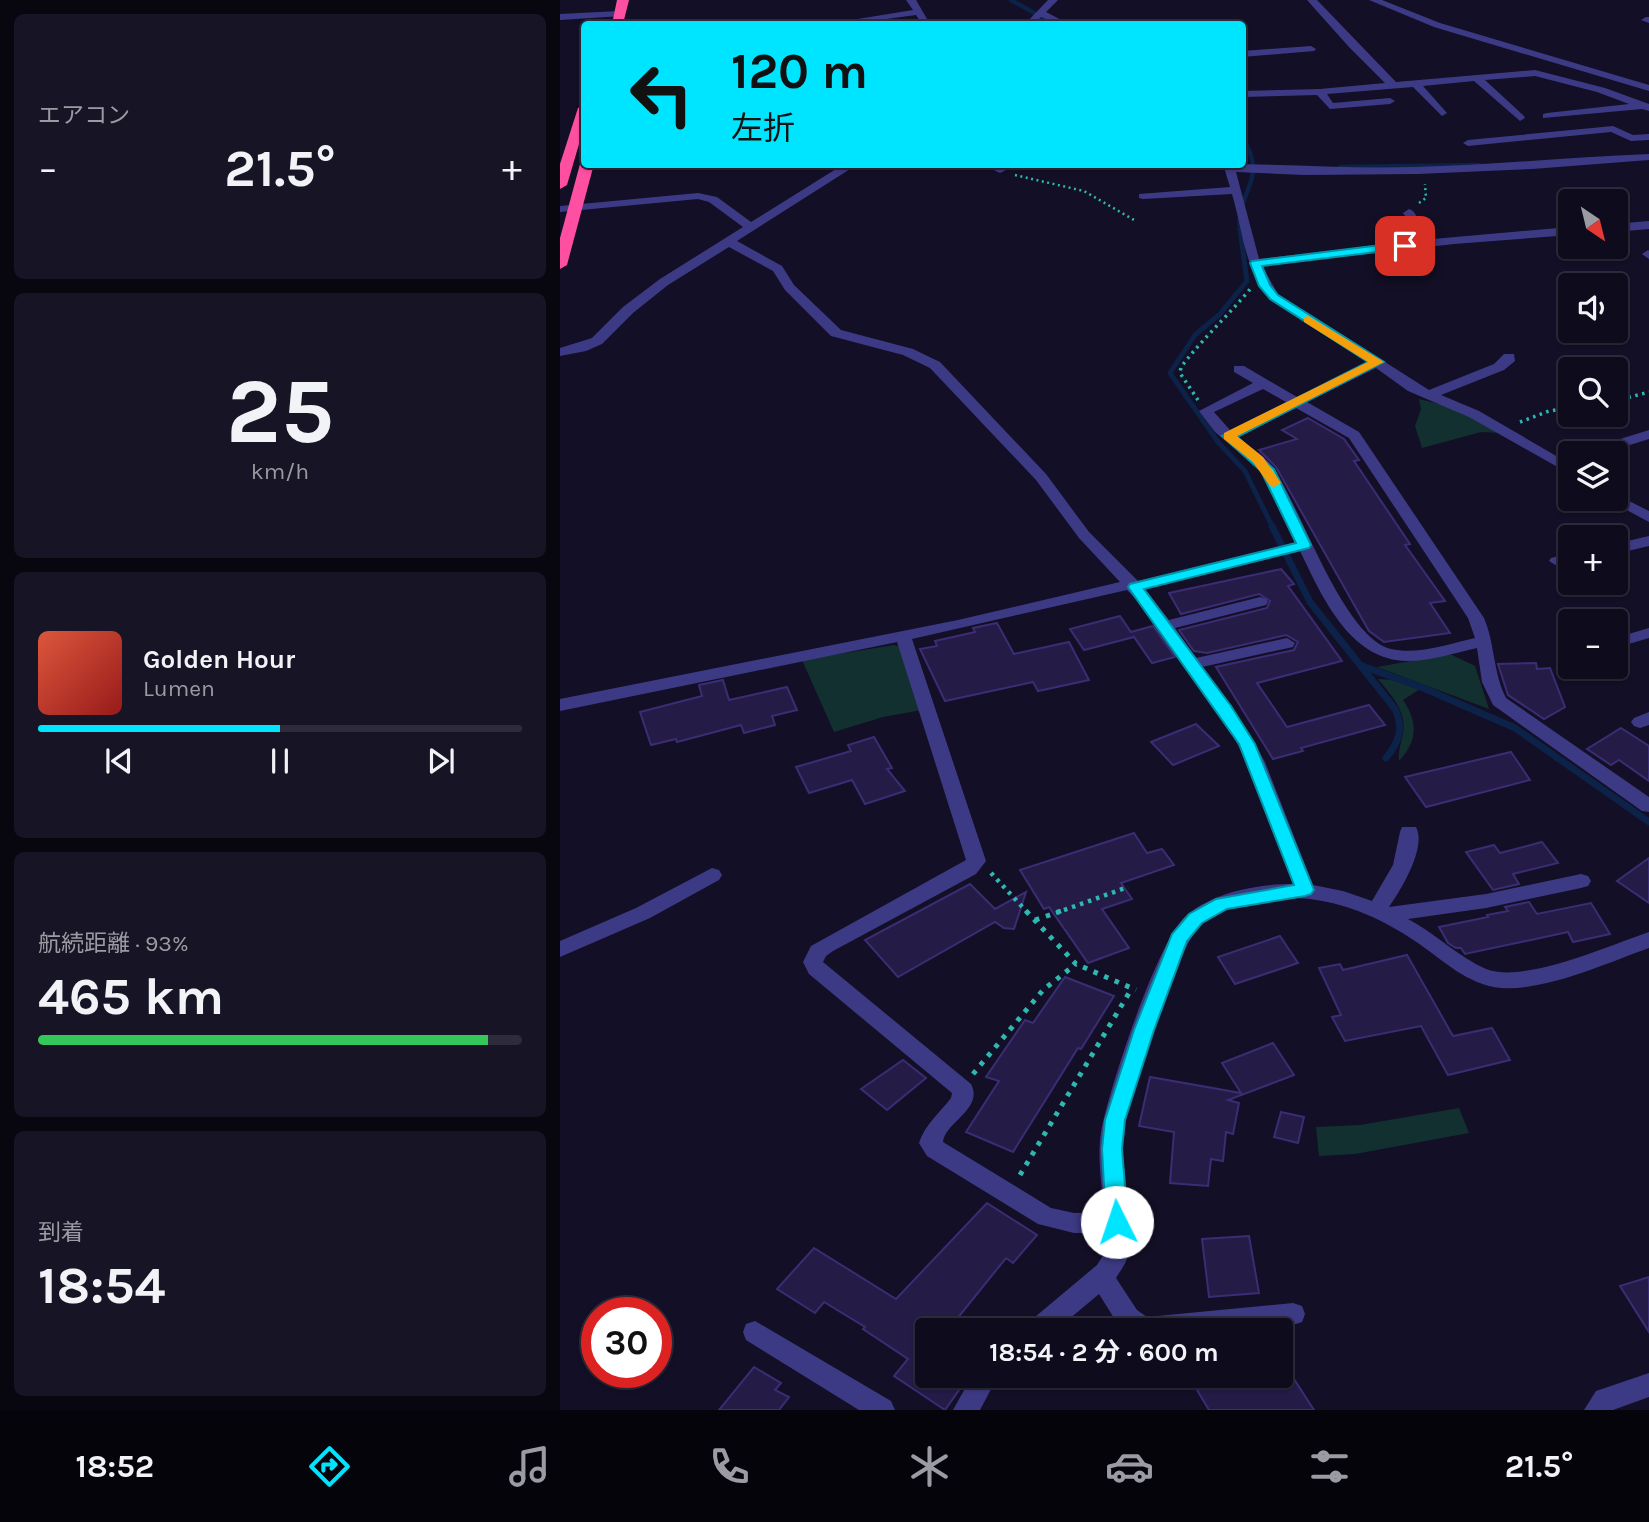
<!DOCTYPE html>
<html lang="ja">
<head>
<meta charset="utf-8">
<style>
	body { margin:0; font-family:Karla,"Noto Sans JP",sans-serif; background:#171425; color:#f1f3f6; height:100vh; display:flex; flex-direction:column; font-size:26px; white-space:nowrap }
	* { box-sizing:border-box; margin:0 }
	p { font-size:23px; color:#9b9ba3 }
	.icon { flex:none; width:38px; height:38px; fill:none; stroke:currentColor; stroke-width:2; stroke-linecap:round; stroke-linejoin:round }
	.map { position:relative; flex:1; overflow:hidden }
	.sheet { display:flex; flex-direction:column; gap:14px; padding:14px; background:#08060f; width:560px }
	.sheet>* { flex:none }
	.top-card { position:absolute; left:21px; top:21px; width:665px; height:147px; border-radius:7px; box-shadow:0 2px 5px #0004,0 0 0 2px #2e2b3b; background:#00e5ff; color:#111; overflow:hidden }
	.needle { width:46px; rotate:145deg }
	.tools { position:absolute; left:998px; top:189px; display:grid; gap:14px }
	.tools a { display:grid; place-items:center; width:70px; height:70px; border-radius:7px; background:#0e0b1c; box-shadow:0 2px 5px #0004,0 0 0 2px #2e2b3b; font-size:35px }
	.speed { position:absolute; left:21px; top:1297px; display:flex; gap:14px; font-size:35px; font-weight:700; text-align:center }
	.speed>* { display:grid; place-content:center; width:91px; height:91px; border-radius:50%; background:#0e0b1c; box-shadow:0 2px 5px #0004,0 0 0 2px #2e2b3b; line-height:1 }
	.speed .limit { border:10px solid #d22; background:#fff; color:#111 }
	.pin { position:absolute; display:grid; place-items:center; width:60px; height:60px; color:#fff; margin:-30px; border-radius:14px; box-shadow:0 4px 10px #0006 }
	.me { position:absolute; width:77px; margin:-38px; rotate:356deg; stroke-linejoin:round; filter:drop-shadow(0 0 5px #0008) }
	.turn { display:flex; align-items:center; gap:24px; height:147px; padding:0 35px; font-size:32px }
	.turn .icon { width:91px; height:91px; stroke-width:2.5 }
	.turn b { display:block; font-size:49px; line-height:60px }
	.big { font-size:52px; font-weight:700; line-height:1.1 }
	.sheet .widget { flex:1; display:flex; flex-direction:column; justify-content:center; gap:10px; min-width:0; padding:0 24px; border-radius:10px; background:#171425 }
	.sheet .dial { align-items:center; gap:0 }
	.dial b { font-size:91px; line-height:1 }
	.song { display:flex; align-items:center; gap:21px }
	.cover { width:84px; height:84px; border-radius:10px; background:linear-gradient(135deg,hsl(10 70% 55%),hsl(0 70% 35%)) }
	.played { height:7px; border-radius:4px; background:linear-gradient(90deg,#00e5ff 50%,#2e2b3b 50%) }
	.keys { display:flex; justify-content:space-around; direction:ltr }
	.heat { display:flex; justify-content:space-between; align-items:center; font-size:38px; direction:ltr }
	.charge { height:10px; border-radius:5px; background:linear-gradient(90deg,#34c759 93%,#2e2b3b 0) }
	.trip { position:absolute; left:355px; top:1318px; width:378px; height:70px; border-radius:7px; background:#0e0b1c; box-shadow:0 2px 5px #0004,0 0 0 2px #2e2b3b; font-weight:700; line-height:70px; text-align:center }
	.dock { display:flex; height:112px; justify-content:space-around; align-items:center; background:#06040b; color:#9b9ba3 }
	.dock .icon { width:49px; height:49px }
	.dock .active { color:#00e5ff }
	.dock b { font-size:32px; color:#f1f3f6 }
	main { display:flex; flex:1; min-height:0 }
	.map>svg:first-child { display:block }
	.green { fill:#12302f }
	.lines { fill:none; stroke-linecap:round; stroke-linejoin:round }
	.stream-far2 { stroke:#0c2248; stroke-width:4.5 }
	.stream-far1 { stroke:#0c2248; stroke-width:5 }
	.stream { stroke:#0c2248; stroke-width:7 }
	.building { fill:#241b47; stroke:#3b2d73; stroke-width:2 }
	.path-far3 { stroke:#2fb8b0; stroke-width:2.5; stroke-dasharray:2 3.5; stroke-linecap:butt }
	.path-far2 { stroke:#2fb8b0; stroke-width:3.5; stroke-dasharray:2.5 4.5; stroke-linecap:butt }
	.path-far1 { stroke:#2fb8b0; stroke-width:4.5; stroke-dasharray:3.5 5; stroke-linecap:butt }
	.path { stroke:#2fb8b0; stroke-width:5; stroke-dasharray:4.5 7; stroke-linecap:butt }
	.minor { fill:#3d3a85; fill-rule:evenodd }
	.highway { fill:#ff4fa3; fill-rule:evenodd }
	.route { fill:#00e5ff; stroke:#0095a6; stroke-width:2 }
	.slow { fill:#f59e0b }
</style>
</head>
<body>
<main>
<section class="sheet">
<div class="widget"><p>エアコン</p>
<div class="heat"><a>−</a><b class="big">21.5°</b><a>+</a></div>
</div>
<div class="widget dial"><b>25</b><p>km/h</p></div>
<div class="widget">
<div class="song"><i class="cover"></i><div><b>Golden Hour</b><p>Lumen</p></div></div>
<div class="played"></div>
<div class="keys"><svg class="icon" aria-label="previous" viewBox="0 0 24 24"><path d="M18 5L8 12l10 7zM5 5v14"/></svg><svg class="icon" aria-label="pause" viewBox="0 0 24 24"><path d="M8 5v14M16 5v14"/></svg><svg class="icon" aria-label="next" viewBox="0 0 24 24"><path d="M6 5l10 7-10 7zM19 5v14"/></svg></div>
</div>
<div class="widget"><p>航続距離 · 93%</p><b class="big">465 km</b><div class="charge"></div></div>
<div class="widget"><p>到着</p><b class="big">18:54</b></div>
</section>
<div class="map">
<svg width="1089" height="1410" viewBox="0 0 1089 1410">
	<rect width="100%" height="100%" fill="#130f26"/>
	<!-- green -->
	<g class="green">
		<path d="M 859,399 L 895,408 L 941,433 L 921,432 L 862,448 L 855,426 L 861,409 Z"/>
		<path d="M 334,645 L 343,647 L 362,710 L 323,717 L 274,732 L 242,660 Z"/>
		<path d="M 890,654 L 915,666 L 929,709 L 817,667 Z"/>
		<path d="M 818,679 L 837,680 L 860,689 L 843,700 C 858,722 858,741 839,761 C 838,750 841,744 843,733 C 847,711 831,695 818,679 Z"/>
		<path d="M 899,1108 L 909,1133 L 795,1154 L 759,1156 L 756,1127 L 800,1125 Z"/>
	</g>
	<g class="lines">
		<!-- stream-far2 -->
		<g class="stream-far2">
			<path d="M 451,0 L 494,24"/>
			<path d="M 780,167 L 919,165"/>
			<path d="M 680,230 C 676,188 710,182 682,137"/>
		</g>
		<!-- stream-far1 -->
		<path class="stream-far1" d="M 680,229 L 687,281 L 660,314 L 635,335 L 610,373 L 658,442 L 685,471 L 713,528"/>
		<!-- stream -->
		<g class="stream">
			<path d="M 712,526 L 750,602 L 835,709 C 844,728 839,742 826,758"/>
			<path d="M 802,666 L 861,687 L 955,728 L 1089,822"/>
		</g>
	</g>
	<!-- building -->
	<g class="building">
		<path d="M 748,418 L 784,439 L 799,460 L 794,461 L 850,544 L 845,545 L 885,601 L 870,603 L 890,633 L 824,642 L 809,631 L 716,467 L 699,450 L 737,439 L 722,430 Z"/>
		<path d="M 721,569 L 734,584 L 728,586 L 782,661 L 697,683 L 727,727 L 809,705 L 825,725 L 741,748 L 743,751 L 713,759 L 656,667 L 734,650 L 738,642 L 726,635 L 647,653 L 634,651 L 619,630 L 707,608 L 710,601 L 699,594 L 621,614 L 609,593 Z"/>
		<path d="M 560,616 L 571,632 L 593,626 L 615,657 L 592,663 L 574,637 L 524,650 L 510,629 Z"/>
		<path d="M 437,623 L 454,654 L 509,642 L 529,680 L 478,691 L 473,682 L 385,701 L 360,649 L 377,646 L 375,641 L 415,632 L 413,628 Z"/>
		<path d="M 976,663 L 977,669 L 990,668 L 1005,707 L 984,719 L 948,695 L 938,664 Z"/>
		<path d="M 163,680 L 169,700 L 227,687 L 237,710 L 212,716 L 215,725 L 184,733 L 181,725 L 117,742 L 116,739 L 91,745 L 80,712 L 142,696 L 139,685 Z"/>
		<path d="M 636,724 L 659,746 L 613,765 L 591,742 Z"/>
		<path d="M 1061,728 L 1089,746 L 1089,781 L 1059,760 L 1051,765 L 1027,749 Z"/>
		<path d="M 314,737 L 332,768 L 327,769 L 345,791 L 305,804 L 292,780 L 249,793 L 236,767 L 291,751 L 288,745 Z"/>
		<path d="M 951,752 L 970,780 L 866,807 L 845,777 Z"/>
		<path d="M 574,833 L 587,853 L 602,849 L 614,865 L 561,883 L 572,899 L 542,909 L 569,948 L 528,963 L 489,907 L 484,909 L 460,870 Z"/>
		<path d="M 982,842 L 998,863 L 953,874 L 959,884 L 933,890 L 906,852 L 934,845 L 940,853 Z"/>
		<path d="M 1089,858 L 1089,903 L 1057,881 Z"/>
		<path d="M 410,884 L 435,909 L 466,892 L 454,929 L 444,928 L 435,922 L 338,977 L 305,940 Z"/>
		<path d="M 969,902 L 977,914 L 1031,903 L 1050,934 L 1013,942 L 1008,932 L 905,954 L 901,948 L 896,948 L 888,943 L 879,927 L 928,917 L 927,915 L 948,911 L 945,907 Z"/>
		<path d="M 720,936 L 738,963 L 675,984 L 658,957 Z"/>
		<path d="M 847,955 L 893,1036 L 932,1028 L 950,1060 L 888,1075 L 861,1026 L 785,1041 L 772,1017 L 781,1015 L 759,968 L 780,964 L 783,970 Z"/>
		<path d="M 505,977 L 554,996 L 521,1049 L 518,1048 L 453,1152 L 406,1132 L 439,1081 L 426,1077 L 465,1020 L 473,1023 Z"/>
		<path d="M 713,1043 L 734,1075 L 668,1100 L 679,1103 L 673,1134 L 666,1132 L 663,1161 L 651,1159 L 648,1186 L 610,1183 L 614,1132 L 579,1126 L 590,1077 L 681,1093 L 662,1063 Z"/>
		<path d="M 343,1060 L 366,1078 L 327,1110 L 301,1089 Z"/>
		<path d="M 721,1112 L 744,1117 L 738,1143 L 714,1137 Z"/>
		<path d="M 427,1203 L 477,1235 L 453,1263 L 446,1258 L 388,1330 L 368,1330 L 368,1376 L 409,1376 L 385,1410 L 334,1376 L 348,1359 L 303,1329 L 305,1327 L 264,1302 L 255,1313 L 217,1289 L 254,1248 L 336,1299 Z"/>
		<path d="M 689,1236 L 699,1293 L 649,1297 L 642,1239 Z"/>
		<path d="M 1089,1277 L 1089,1332 L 1060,1286 Z"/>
		<path d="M 194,1367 L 221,1383 L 215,1390 L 229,1397 L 219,1410 L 159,1410 Z"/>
		<path d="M 668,1376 L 732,1376 L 754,1410 L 649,1410 L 637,1390 Z"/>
	</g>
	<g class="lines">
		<!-- path-far3 -->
		<g class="path-far3">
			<path d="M 455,175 L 524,191 L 574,220"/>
			<path d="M 859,203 L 866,198 L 865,184"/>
		</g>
		<!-- path-far2 -->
		<g class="path-far2">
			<path d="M 638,400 L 620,373 L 621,367 C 643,338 668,316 691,288"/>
			<path d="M 1055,401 L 1089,392"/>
			<path d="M 960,422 L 989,411 L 1010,408"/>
		</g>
		<!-- path-far1 -->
		<g class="path-far1">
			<path d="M 431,873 L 468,913"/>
			<path d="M 496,913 L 568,887"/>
		</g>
		<!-- path -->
		<g class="path">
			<path d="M 466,911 L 516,964 L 576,990"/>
			<path d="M 475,920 L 501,911"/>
			<path d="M 413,1074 L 483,990 L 516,964"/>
			<path d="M 460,1175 L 572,988"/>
		</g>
		<!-- minor -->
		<g class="minor">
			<path d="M 346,0 L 356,0 L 370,24 L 362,24 L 356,15 L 289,24 L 267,24 L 353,10 Z"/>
			<path d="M 488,0 L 498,0 L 486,12 L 509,24 L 498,24 L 481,17 L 474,24 L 465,24 Z"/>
			<path d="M 747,0 L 757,0 L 836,82 L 975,70 L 1045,88 L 1089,104 L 1089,111 L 1082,109 L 983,118 L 983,114 L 987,113 L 1069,104 L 1037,92 L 975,76 L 925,80 L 964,116 L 965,118 L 960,121 L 914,81 L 863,86 L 887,113 L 882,116 L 853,87 L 767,94 L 773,103 L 830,98 L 835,101 L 830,104 L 770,109 L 757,95 L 682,97 L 682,91 L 760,89 L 825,83 L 789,47 Z"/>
			<path d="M 809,0 L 822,0 L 880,23 L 1089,85 L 1089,91 L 874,27 Z"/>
			<path d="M 59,11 L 64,14 L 62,16 L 0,20 L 0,14 Z"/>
			<path d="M 1086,17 L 1089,17 L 1089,23 L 1081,20 Z"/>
			<path d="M 751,46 L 756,49 L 754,51 L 682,57 L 682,51 Z"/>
			<path d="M 1053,126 L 1073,135 L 1089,134 L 1089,140 L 1071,141 L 1051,132 L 908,146 L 903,143 L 908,140 Z"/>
			<path d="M 1089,154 L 1089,160 L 972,169 L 858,174 L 744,175 L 676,172 L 699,259 L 862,240 L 843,213 L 849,209 L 853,211 L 873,239 L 1010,227 L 1010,235 L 894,244 L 702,266 L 718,294 L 869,390 L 934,364 L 944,354 L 954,354 L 955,361 L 944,370 L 881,395 L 919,411 L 1010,464 L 1010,474 L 909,417 L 848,391 L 816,368 L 747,402 L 799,432 L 924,618 C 935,644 933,672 946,698 L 1089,797 L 1089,812 L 1082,811 L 933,705 L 922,682 L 917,648 C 894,653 871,661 847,661 C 789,660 762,596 740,551 L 585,589 L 609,620 L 700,597 L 706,599 L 708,602 L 706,605 L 615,628 L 636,658 L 727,638 L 735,643 L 733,647 L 642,667 L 687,730 L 705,762 L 753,885 L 783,891 L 812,901 L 833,865 L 840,832 L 842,827 L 856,827 C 867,847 841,890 829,907 L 926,894 L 1021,874 L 1028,876 L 1031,881 L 1028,886 L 1021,888 L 926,908 L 848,919 C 875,933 898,957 926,969 C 964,984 1050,945 1089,932 L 1089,948 C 1047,963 986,991 941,988 C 908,985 884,961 858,943 C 820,917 777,898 731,898 C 700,898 665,905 641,925 C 617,946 565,1103 563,1138 C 561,1177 575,1217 568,1254 C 567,1263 560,1271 556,1278 L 577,1310 L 587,1317 L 733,1303 L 742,1306 L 745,1314 L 742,1322 C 701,1337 612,1330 565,1330 L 559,1326 L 539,1294 L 496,1330 L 466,1330 L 469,1322 L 537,1265 L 544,1254 L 545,1233 L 514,1233 L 478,1224 L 367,1156 L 359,1143 C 365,1124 379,1114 391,1098 L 392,1093 L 249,974 L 243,962 L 251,946 L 406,860 L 337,642 L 0,711 L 0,699 L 398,620 L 560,582 L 519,538 L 476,480 L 370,368 L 343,355 L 271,336 L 225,290 L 213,271 L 169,247 L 108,285 L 73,313 L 42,344 L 26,351 L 0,356 L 0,348 L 32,338 L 63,307 L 100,279 L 183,227 L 149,202 L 138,199 L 0,212 L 0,206 L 138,193 L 157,197 L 191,222 L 284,164 L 298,164 L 177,241 L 222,266 L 234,285 L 281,330 L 353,349 L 380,362 L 486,474 L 529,532 L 578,581 L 736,542 L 701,471 L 655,432 L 639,411 L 693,383 L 674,372 L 674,366 L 684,366 L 737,397 L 807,362 L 710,300 C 684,268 683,231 672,194 L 583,199 L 579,198 L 579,194 L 670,187 L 663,164 C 726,164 790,169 854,167 C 933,165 1011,157 1089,154 ZM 703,389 L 726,402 L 670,430 L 654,412 ZM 736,408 L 789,438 L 908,618 L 915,638 C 888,644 858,655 831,649 C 783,637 741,508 714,469 C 706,456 689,447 678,437 ZM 567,590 L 581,604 L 673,736 L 687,762 L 733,884 C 698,884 654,892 627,915 C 598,938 548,1092 541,1132 C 537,1158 542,1186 544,1212 L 514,1213 L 491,1208 L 383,1142 C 385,1122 424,1109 411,1084 L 263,962 L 266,956 L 273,951 L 416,874 L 426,861 L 352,639 Z"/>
			<path d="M 421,164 L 437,164 L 446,170 L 440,173 Z"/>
			<path d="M 1089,221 L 1089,229 L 1055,232 L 1055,224 Z"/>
			<path d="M 1088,250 L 1089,251 L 1089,259 L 1082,254 Z"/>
			<path d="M 1089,430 L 1089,439 L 1044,453 L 1023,453 L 1025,450 Z"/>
			<path d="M 1055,494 L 1089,511 L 1089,522 L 1050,501 L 1048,499 L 1055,499 Z"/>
			<path d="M 1089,536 L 1089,546 L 1055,554 L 1055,544 Z"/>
			<path d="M 1010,553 L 1010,563 L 997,566 L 989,561 L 991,558 Z"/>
			<path d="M 1089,628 L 1089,638 L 1055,648 L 1055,638 Z"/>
			<path d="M 1089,712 L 1089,725 L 1080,728 L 1074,726 L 1071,722 L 1074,718 Z"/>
			<path d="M 152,868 L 159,870 L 162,875 L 159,880 L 90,918 L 0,957 L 0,941 L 76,908 Z"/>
			<path d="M 195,1321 L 331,1401 L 335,1410 L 299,1410 L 186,1340 L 183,1332 L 186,1324 Z"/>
			<path d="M 1089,1373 L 1089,1397 L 1053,1410 L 1024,1410 L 1036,1391 Z"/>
			<path d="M 412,1376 L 438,1376 L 420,1410 L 393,1410 Z"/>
		</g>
		<!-- highway -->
		<g class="highway">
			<path d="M 57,0 L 69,0 L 63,24 L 52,24 Z"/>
			<path d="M 24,104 L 24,127 L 7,185 L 0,189 L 0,164 L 18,108 Z"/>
			<path d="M 24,161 L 24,164 L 34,164 L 7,265 L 0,269 L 0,238 L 20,164 Z"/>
		</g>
	</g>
	<!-- route -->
	<path class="route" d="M 845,242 L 849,243 L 849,248 L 702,266 L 710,285 L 718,295 L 824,362 L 677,437 L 714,469 L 751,545 L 749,548 L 584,589 L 671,706 L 695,744 L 754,890 L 751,894 L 745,896 L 667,909 L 642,923 L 627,941 L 594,1030 L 565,1120 L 562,1149 L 568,1222 L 564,1229 L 557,1232 L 549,1229 L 546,1222 L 542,1149 L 545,1120 L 574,1030 L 612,934 L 629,914 L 656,899 L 734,885 L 679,744 L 568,587 L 570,584 L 736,543 L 701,471 L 662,436 L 808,362 L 710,299 L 699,286 L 690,263 L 692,261 Z"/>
	<!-- slow -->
	<path class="slow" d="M 748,316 L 824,362 L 677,436 L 703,457 L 721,483 L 714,487 L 710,486 L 693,462 L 664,439 L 664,433 L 808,362 L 744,322 L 744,317 Z"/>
</svg>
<div class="tools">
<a><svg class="needle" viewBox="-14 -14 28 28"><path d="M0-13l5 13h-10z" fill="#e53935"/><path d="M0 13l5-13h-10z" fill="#9b9ba3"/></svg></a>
<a><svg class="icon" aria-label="sound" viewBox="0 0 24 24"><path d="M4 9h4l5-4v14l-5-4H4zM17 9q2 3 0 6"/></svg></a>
<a><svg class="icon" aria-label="search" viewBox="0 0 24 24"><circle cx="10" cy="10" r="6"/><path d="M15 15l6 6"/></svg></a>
<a><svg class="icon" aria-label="layers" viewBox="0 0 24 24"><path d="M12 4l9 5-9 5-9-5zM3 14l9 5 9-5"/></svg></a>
<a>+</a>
<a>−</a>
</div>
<div class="speed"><div class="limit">30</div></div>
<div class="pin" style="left:845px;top:246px;background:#d93025"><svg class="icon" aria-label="arrive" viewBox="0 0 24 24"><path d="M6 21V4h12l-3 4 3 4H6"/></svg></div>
<svg class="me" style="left:557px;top:1222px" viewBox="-20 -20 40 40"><circle r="19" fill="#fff"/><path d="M0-13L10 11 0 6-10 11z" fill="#00e5ff"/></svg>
<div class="trip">18:54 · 2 分 · 600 m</div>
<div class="top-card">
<div class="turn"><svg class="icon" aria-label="left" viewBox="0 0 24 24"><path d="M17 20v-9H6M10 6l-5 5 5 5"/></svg><div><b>120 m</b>左折</div></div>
</div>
</div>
</main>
<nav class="dock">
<b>18:52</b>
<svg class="icon active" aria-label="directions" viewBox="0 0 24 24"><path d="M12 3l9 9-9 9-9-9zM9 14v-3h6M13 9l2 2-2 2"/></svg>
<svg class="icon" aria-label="music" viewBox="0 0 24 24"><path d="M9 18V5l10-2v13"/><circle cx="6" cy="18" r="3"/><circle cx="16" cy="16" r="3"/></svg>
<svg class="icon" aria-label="phone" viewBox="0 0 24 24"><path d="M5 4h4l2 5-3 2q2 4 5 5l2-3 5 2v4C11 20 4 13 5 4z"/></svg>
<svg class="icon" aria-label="climate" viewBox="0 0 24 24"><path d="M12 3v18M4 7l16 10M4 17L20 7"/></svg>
<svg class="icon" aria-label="car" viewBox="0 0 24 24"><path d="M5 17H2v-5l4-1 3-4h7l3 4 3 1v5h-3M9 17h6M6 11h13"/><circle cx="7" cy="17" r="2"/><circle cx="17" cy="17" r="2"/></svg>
<svg class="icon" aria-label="filters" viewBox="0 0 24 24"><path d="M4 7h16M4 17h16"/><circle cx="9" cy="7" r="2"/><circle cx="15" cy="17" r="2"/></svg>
<b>21.5°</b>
</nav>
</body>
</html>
